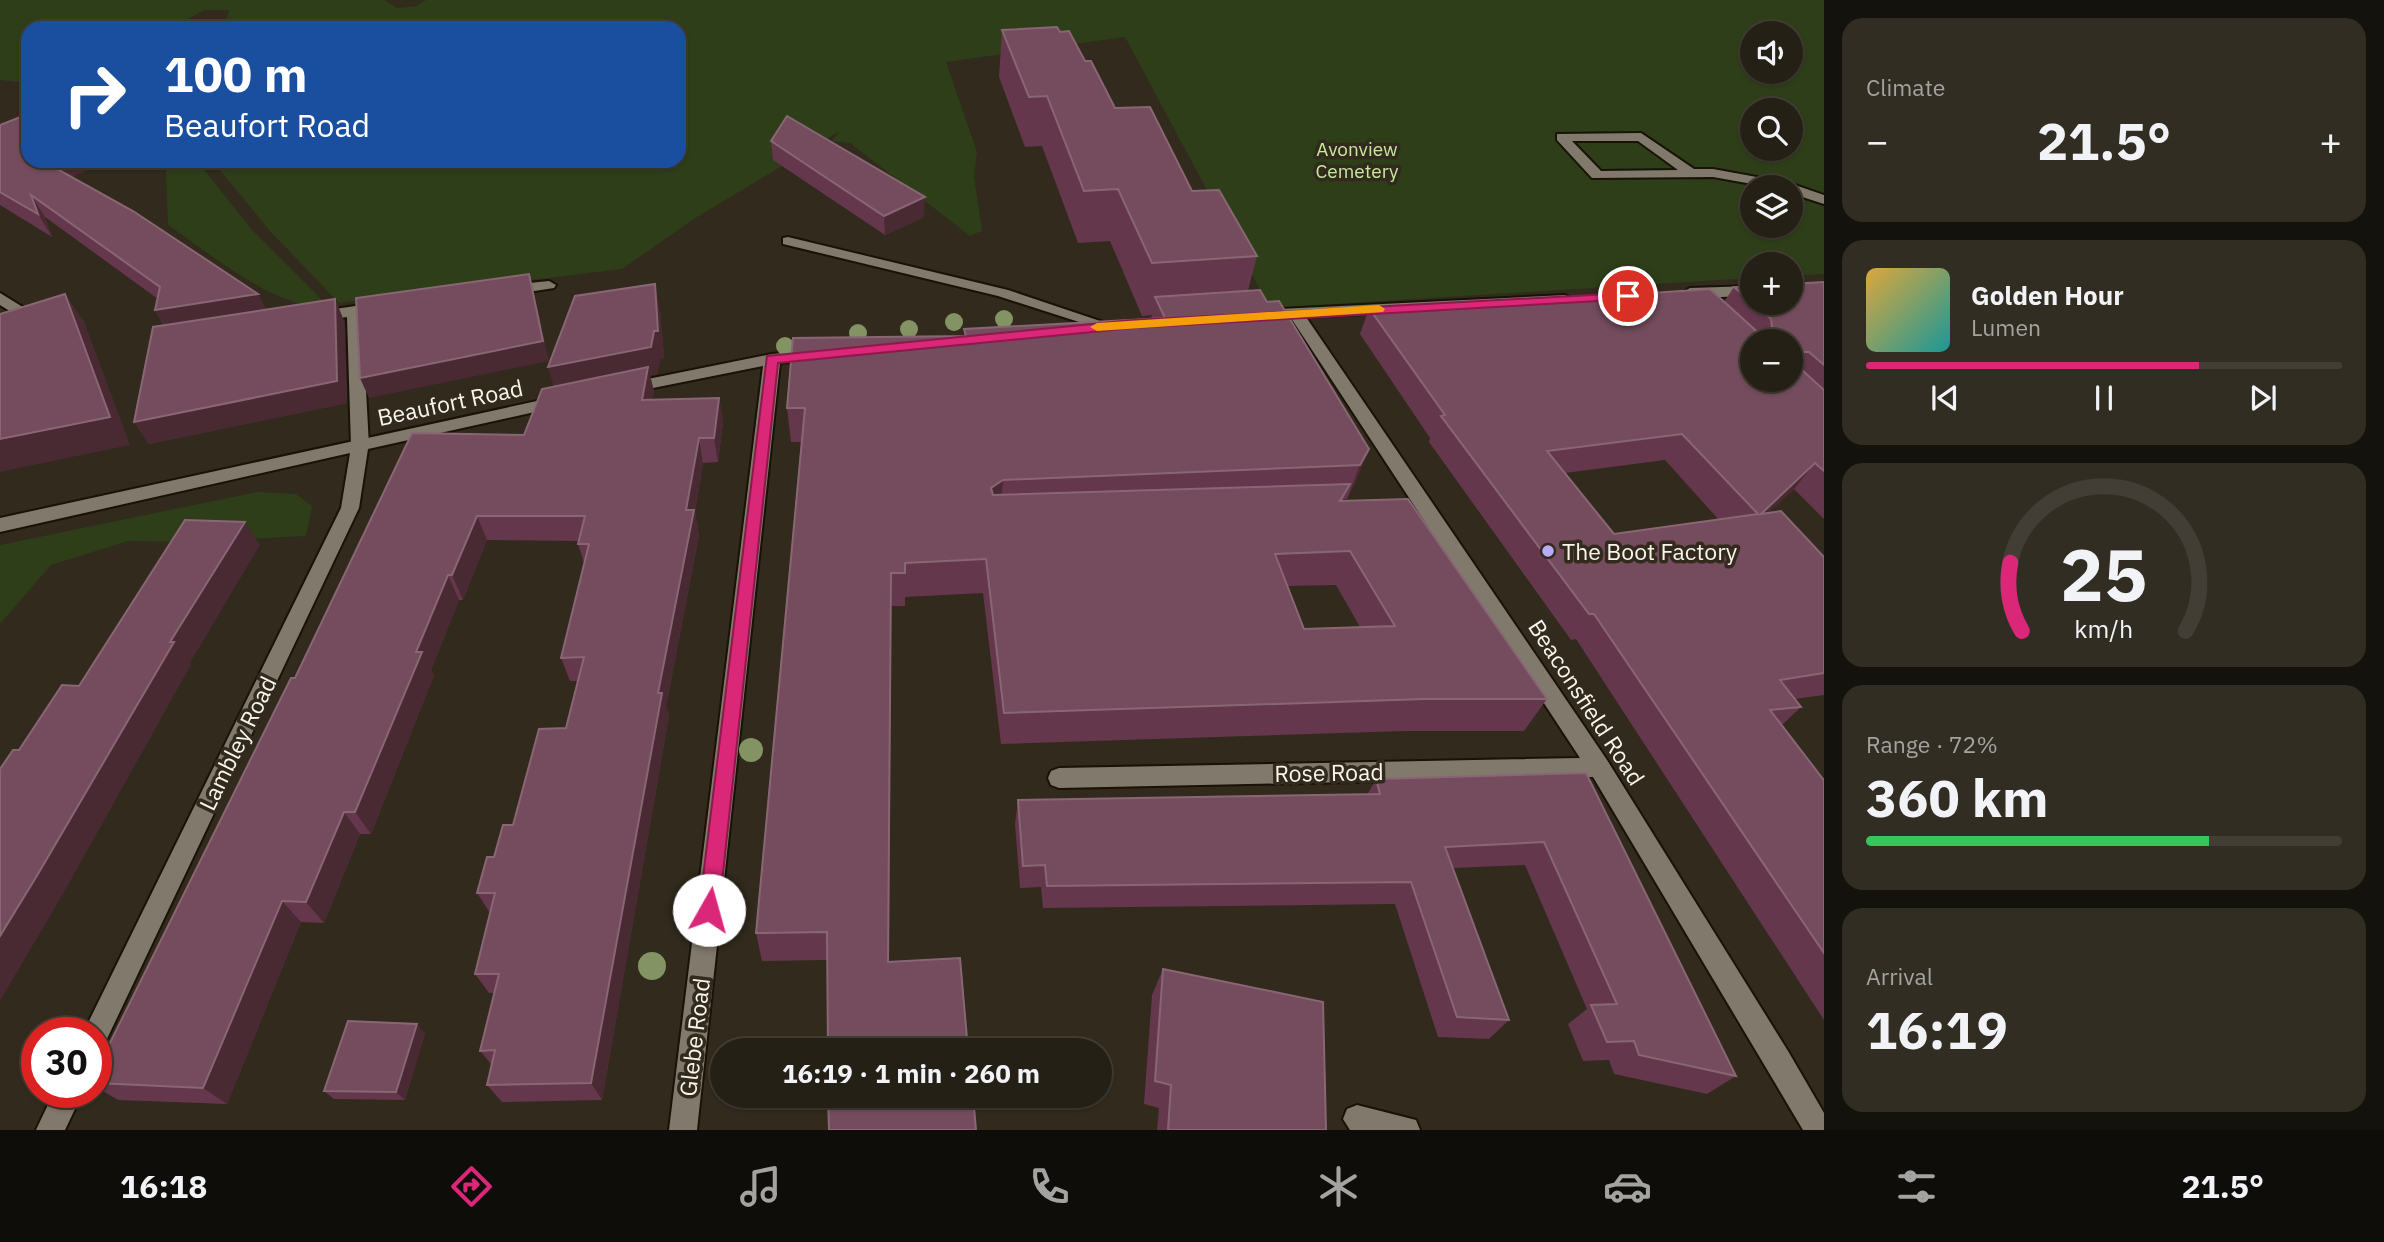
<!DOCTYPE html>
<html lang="en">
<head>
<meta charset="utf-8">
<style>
	body { margin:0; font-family:"IBM Plex Sans",sans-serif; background:#312d23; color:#f1f3f6; height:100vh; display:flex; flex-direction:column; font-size:26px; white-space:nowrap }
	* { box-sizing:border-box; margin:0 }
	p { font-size:23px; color:#a3a3a1 }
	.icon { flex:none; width:38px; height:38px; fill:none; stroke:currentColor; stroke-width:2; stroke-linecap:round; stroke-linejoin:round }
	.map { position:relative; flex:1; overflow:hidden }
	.side { display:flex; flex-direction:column; gap:18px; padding:18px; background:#14120c; width:560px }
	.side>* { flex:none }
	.hud { position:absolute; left:21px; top:21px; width:665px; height:147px; border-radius:21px; box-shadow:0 2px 5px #0004,0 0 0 2px #423e35; background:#1a4fa0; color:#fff; overflow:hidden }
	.controls { position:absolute; left:1740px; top:21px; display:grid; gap:14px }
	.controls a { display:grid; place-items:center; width:63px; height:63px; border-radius:50%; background:#252016; box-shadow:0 2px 5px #0004,0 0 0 2px #423e35; font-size:35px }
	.speed { position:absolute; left:21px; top:1017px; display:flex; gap:14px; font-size:35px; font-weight:700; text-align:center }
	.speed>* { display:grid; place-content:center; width:91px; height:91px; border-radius:50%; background:#252016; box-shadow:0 2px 5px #0004,0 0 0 2px #423e35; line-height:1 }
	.speed .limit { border:10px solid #d22; background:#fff; color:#111 }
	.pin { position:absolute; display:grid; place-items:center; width:60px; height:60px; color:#fff; margin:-30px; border:4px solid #fff; border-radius:50%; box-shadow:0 2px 7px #0007 }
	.me { position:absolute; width:77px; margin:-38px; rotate:7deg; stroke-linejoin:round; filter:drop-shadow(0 0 5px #0008) }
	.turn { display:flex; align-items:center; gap:24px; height:147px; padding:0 28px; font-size:32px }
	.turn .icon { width:91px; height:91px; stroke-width:2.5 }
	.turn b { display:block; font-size:49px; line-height:60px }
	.big { font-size:52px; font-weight:800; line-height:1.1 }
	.side .widget { flex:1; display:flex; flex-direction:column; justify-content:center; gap:10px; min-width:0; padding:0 24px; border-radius:21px; background:#312d23 }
	.side .dial { align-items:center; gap:0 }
	.dial svg { height:182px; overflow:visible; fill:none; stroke:#423e35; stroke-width:7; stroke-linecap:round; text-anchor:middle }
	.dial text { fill:#f1f3f6; stroke:none }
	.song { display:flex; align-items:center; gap:21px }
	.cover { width:84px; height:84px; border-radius:10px; background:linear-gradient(135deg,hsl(40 70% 55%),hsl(180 70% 35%)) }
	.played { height:7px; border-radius:4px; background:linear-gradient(90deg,#db2777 70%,#423e35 70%) }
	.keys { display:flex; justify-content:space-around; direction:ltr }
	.heat { display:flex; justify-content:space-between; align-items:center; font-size:38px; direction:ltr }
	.charge { height:10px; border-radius:5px; background:linear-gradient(90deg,#34c759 72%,#423e35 0) }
	.trip { position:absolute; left:710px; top:1038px; width:402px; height:70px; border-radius:35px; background:#252016; box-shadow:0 2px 5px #0004,0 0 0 2px #423e35; font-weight:800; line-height:70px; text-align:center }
	.tabs { display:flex; height:112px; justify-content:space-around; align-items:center; background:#0f0d09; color:#a3a3a1 }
	.tabs .icon { width:49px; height:49px }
	.tabs .on { color:#db2777 }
	.tabs b { font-size:32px; color:#f1f3f6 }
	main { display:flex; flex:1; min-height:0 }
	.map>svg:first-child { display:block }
	.green { fill:#2e3e19; fill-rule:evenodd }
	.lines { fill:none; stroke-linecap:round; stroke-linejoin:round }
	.service-casing { stroke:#181207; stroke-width:4 }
	.minor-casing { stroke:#181207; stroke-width:4 }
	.service { fill:#81796b; fill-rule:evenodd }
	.minor { fill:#81796b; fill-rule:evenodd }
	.tree { fill:#839363 }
	.wall { fill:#64374c; fill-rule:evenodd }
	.shaded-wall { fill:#492932 }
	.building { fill:#744c5d; stroke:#896674; stroke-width:2; fill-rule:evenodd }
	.route { fill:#db2777; stroke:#8e194d; stroke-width:2 }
	.slow { fill:#f59e0b }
	.poi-dot { fill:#b9abf7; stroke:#312a1d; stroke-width:2.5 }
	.labels { text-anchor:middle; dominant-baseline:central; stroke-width:7; stroke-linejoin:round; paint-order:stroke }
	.far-park-label { font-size:19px; fill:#c6e99d; stroke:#312a1d }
	.street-label { font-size:23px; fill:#f9f4ec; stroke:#312a1d }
	.poi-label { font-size:23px; fill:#f9f4ec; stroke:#312a1d; text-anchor:start }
</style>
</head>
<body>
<main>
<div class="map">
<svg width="1824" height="1130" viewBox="0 0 1824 1130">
	<rect width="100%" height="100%" fill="#312a1d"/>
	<!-- green -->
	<g class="green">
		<path d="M 0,0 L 384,0 L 397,8 L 416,6 L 426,0 L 1824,0 L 1824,274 L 1790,276 L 1790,264 L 1752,264 L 1752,278 L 1270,308 L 1125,37 L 946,62 L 977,152 L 974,177 L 982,231 L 970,236 L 850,143 L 832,141 L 840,131 L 697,217 L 622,269 L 339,303 L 269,230 L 215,164 L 245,161 L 679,161 L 679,28 L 218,28 L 228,16 L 229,10 L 204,10 L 172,28 L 28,28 L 28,83 L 0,80 ZM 1752,33 L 1790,33 L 1790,72 L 1752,72 ZM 1752,110 L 1790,110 L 1790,149 L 1752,149 ZM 1752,187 L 1790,187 L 1790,226 L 1752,226 Z"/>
		<path d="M 169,161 L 195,161 L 202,167 L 252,230 L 327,305 C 280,313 207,251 168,225 L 166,170 Z"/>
		<path d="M 257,492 L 296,494 L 312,506 L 306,536 L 192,542 L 128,541 L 51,565 L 0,624 L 0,545 Z"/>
	</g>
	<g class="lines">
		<!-- service casing -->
		<g class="service-casing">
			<g id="service">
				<path d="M 1557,134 L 1641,133 L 1694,169 L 1713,169 L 1789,183 L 1824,195 L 1824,204 L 1790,193 L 1790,187 L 1769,187 L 1713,177 L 1592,178 L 1557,140 ZM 1572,141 L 1638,141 L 1678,170 L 1601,171 Z"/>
				<path d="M 549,281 L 556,285 L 554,288 L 509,295 L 501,290 L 509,285 Z"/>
				<path d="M 382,302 L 387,304 L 387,310 L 362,315 L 369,446 L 360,452 L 351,446 L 347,317 L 315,322 L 307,317 L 315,312 Z"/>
				<path d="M 1357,1105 L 1416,1120 L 1420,1130 L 1350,1130 L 1343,1119 L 1347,1109 Z"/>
			</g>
		</g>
		<!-- minor casing -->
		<g class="minor-casing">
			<g id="minor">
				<path d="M 788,237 L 1008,290 L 1115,326 L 1107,331 L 998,296 L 783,244 L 783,238 Z"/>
				<path d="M 1752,286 L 1752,296 L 1690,298 L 1682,293 L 1690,288 Z"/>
				<path d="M 0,293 L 26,309 L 26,315 L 16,315 L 0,305 Z"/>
				<path d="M 1565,295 L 1573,300 L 1570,303 L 1306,317 L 1607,760 L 1788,1051 L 1824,1113 L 1824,1130 L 1803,1130 L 1593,777 L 1059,788 L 1051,785 L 1048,778 L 1051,771 L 1059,768 L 1580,758 L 1291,318 L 1260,320 L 1252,315 L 1260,310 Z"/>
				<path d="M 815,350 L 823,355 L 821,359 L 780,363 L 697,1130 L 669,1130 L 763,366 L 628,393 L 620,388 L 628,383 L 772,354 Z"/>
				<path d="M 560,396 L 566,397 L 568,401 L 566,405 L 368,449 L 359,508 L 105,1043 L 96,1047 L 96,1032 L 83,1032 L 87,1025 L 341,508 L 350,453 L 0,532 L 0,518 Z"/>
				<path d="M 54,1092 L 83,1092 L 65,1130 L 36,1130 Z"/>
			</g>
		</g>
		<!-- service -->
		<use href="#service" class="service"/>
		<!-- minor -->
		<use href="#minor" class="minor"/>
	</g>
	<!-- trees -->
	<g class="tree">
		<circle cx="1004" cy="319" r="9"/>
		<circle cx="954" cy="322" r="9"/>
		<circle cx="909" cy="329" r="9"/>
		<circle cx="858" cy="333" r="9"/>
		<circle cx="785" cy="346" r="9"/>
		<circle cx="751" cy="750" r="12"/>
		<circle cx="652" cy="966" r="14"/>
	</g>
	<!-- wall -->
	<g class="wall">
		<path d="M 1002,30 L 1060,32 L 1085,61 L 1115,108 L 1192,191 L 1257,256 L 1248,291 L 1267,302 L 1369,449 L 1355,483 L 1347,499 L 1344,499 L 1343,501 L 1547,699 L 1524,731 L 1406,731 L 1001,744 L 983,593 L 905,597 L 905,606 L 891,606 L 889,962 L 968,1050 L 827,960 L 762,961 L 756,933 L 801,442 L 791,442 L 787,408 L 964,336 L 964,329 L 1151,319 L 1152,315 L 1142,316 L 1110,241 L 1078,243 L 1042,146 L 1025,147 L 999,77 ZM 1336,585 L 1360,627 L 1304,629 L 1288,586 Z"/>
		<path d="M 0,125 L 71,177 L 258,294 L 266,310 L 335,299 L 344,321 L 347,403 L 149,444 L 134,422 L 164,326 L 155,310 L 158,299 L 45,217 L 52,237 L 0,205 Z"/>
		<path d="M 771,141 L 924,217 L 885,235 L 773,160 Z"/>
		<path d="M 1824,282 L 1824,519 L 1794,489 L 1768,513 L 1824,557 L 1824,695 L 1795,699 L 1801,707 L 1781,726 L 1823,779 L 1824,779 L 1824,1020 L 1576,639 L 1571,640 L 1429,442 L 1430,438 L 1360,334 L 1369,308 L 1434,308 L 1724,302 L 1734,287 ZM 1790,341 L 1790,380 L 1752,380 ZM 1665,460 L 1719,520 L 1614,534 L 1565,473 Z"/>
		<path d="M 660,311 L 664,358 L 660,359 L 657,374 L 650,375 L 654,392 L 652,400 L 719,398 L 723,422 L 718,462 L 703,463 L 695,512 L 699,535 L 666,707 L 669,716 L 602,1100 L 502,1102 L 487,1085 L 492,1065 L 480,1051 L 494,993 L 489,993 L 475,974 L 490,913 L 477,893 L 494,857 L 513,825 L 566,728 L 578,681 L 570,681 L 561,658 L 584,563 L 578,544 L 579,541 L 487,540 L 463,600 L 459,600 L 431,670 L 434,675 L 371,834 L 360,834 L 324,923 L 301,922 L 227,1104 L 118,1100 L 96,1087 L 96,1083 L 295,678 L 524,435 L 554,386 L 548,367 Z"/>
		<path d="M 1586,773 L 1736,1076 L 1707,1094 L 1614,1074 L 1609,1060 L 1583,1061 L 1568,1024 L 1587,1009 L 1525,865 L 1453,868 L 1509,1020 L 1489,1039 L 1438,1037 L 1395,904 L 1043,908 L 1041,887 L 1020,888 L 1015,824 L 1018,800 L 1367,795 L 1376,779 Z"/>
		<path d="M 1163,969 L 1326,1130 L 1157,1130 L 1159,1108 L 1144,1104 L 1152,995 Z"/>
		<path d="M 425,1033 L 405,1100 L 334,1099 L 324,1091 Z"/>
	</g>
	<!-- shaded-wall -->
	<g class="shaded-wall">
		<path d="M 47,161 L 109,161 L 67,179 Z"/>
		<path d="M 31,195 L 45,217 L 52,237 L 38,214 Z"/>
		<path d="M 925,197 L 924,217 L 885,235 L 884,216 Z"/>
		<path d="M 529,274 L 534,293 L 549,361 L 369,398 L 360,378 Z"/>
		<path d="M 655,284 L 660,311 L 664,358 L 660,359 L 657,374 L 650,375 L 654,392 L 647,425 L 556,394 L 548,367 Z"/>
		<path d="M 65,294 L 84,321 L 130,445 L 0,472 L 0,439 Z"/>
		<path d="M 258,294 L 270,317 L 169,333 L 155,310 Z"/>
		<path d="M 335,299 L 344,321 L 347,403 L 149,444 L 134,422 Z"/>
		<path d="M 719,398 L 723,422 L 718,462 L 714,438 Z"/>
		<path d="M 699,438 L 703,463 L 695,512 L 699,535 L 666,707 L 669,716 L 602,1100 L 591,1083 L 658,693 L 686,510 Z"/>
		<path d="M 1369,449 L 1355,483 L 1347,499 L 1360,465 Z"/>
		<path d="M 1815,463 L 1794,489 L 1740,540 L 1761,514 Z"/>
		<path d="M 1003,480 L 1000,513 L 991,488 Z"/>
		<path d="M 477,516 L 487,540 L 463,600 L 452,575 Z"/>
		<path d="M 245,522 L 260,545 L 190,663 L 191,665 L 63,894 L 0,1001 L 0,936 L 170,642 Z"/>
		<path d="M 891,573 L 891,606 L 889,989 L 888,962 Z"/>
		<path d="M 448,575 L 459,600 L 431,670 L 434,675 L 371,834 L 355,812 L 416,652 Z"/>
		<path d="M 344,812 L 360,834 L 324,923 L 306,902 Z"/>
		<path d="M 282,901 L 301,922 L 227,1104 L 203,1088 Z"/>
		<path d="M 417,1024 L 425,1033 L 405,1100 L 396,1092 Z"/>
	</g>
	<!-- building -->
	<g class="building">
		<path d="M 278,21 L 296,28 L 278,28 Z"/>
		<path d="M 1057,27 L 1060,32 L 1069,31 L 1085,61 L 1091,61 L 1115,108 L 1150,107 L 1192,191 L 1219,190 L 1257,256 L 1152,263 L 1118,189 L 1084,191 L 1047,96 L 1029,97 L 1002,30 Z"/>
		<path d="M 28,114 L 28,161 L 49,161 L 60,167 L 57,169 L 133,211 L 258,294 L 155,310 L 160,287 L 31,195 L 38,214 L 0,192 L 0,125 Z"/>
		<path d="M 787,116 L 925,197 L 884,216 L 771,141 Z"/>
		<path d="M 529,274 L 543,341 L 360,378 L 356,298 Z"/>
		<path d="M 1824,282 L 1824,365 L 1809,352 L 1790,352 L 1790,341 L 1752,341 L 1752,380 L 1790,380 L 1790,359 L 1824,390 L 1824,471 L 1815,463 L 1761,514 L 1781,511 L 1824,557 L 1824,673 L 1780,680 L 1801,707 L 1770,710 L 1823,779 L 1824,779 L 1824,953 L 1594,614 L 1589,614 L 1441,416 L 1445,415 L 1369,308 L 1429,303 L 1434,308 L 1710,289 L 1762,336 L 1770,337 L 1773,335 L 1771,319 L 1752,303 L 1790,303 L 1790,284 ZM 1682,434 L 1758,514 L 1614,534 L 1547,451 Z"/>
		<path d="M 655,284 L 658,331 L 654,331 L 651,347 L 548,367 L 575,296 Z"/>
		<path d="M 1752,286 L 1752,302 L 1734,287 Z"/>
		<path d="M 1260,290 L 1267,302 L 1279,301 L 1369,449 L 1360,465 L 1003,480 L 991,488 L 993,495 L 1350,484 L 1340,501 L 1408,499 L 1547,699 L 1424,699 L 1004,713 L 986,559 L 905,563 L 905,573 L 891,573 L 888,962 L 960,958 L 968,1050 L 828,1050 L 827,932 L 756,933 L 805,408 L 787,408 L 793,338 L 966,336 L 964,329 L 1165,318 L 1155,297 ZM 1350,551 L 1395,626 L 1304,629 L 1275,554 Z"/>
		<path d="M 65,294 L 110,417 L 0,439 L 0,314 Z"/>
		<path d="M 335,299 L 337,381 L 134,422 L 153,327 Z"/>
		<path d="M 648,367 L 642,400 L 719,398 L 714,438 L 699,438 L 686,510 L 694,510 L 658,693 L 662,693 L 591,1083 L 487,1085 L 495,1050 L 480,1051 L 499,974 L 475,974 L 495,893 L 477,893 L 487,857 L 494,857 L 503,825 L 513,825 L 539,729 L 566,728 L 584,657 L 561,658 L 589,544 L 578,544 L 585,516 L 477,516 L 452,575 L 448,575 L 416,652 L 422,652 L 355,812 L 344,812 L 306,902 L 282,901 L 203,1088 L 96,1083 L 96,1071 L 291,678 L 295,678 L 412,433 L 524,435 L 542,389 Z"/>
		<path d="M 185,520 L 245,522 L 170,642 L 174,642 L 38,874 L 0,936 L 0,769 L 13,750 L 19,750 L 62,685 L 79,686 Z"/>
		<path d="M 1586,773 L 1736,1076 L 1639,1055 L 1634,1041 L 1607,1042 L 1591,1005 L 1617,1004 L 1544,842 L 1445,847 L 1509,1020 L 1457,1017 L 1411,882 L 1047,886 L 1045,865 L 1023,866 L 1018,800 L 1380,794 L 1376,779 Z"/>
		<path d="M 1163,969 L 1323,1002 L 1326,1130 L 1168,1130 L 1171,1085 L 1155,1081 Z"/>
		<path d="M 348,1021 L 417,1024 L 396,1092 L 324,1091 Z"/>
		<path d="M 828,1096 L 973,1096 L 976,1130 L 829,1130 Z"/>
	</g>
	<!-- route -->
	<path class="route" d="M 1628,293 L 1634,296 L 1633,299 L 1133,328 L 778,363 L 719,910 L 716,917 L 709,919 L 702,917 L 699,910 L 767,356 L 1133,320 Z"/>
	<!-- slow -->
	<path class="slow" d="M 1379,305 L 1385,309 L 1383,312 L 1097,331 L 1090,327 L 1097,323 Z"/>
	<!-- markers -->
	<circle class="poi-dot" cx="1548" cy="551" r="7"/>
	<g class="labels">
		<!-- far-park labels -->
		<g class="far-park-label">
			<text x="1357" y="149">Avonview<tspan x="1357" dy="22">Cemetery</tspan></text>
		</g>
		<!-- street labels -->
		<g class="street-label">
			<text transform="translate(450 402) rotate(-12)">Beaufort Road</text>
			<text transform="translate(1587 702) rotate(57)">Beaconsfield Road</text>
			<text transform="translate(237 743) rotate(-64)">Lambley Road</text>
			<text transform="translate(1329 772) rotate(-1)">Rose Road</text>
			<text transform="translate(694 1037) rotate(-83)">Glebe Road</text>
		</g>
		<!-- poi labels -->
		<g class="poi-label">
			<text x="1562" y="551">The Boot Factory</text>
		</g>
	</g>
</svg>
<div class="controls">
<a><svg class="icon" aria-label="sound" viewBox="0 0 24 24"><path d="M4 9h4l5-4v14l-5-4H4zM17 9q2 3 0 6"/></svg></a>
<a><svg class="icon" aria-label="search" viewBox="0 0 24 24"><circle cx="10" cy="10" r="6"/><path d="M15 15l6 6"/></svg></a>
<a><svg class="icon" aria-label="layers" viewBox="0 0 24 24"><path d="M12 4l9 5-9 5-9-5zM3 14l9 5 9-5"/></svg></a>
<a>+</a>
<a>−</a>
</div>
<div class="speed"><div class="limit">30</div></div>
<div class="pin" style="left:1628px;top:296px;background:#d93025"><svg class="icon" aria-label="arrive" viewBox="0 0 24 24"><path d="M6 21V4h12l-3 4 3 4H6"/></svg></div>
<svg class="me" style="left:709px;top:910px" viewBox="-20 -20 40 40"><circle r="19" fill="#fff"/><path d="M0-13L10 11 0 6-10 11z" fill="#db2777"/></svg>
<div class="trip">16:19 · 1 min · 260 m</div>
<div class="hud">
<div class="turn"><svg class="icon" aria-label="right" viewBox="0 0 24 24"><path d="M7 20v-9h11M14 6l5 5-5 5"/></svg><div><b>100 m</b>Beaufort Road</div></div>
</div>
</div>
<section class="side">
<div class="widget"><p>Climate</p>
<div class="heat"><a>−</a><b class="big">21.5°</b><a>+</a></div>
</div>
<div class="widget">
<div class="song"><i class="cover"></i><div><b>Golden Hour</b><p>Lumen</p></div></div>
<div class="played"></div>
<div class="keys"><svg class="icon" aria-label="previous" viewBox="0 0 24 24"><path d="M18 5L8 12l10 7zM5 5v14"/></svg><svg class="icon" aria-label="pause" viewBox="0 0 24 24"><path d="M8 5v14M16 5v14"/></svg><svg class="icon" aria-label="next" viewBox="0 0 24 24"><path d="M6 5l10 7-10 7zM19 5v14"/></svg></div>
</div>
<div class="widget dial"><svg viewBox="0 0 100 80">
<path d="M14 69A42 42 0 1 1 86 69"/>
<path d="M14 69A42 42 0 0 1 9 39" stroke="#db2777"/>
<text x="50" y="56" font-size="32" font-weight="700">25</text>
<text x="50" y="72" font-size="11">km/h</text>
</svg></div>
<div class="widget"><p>Range · 72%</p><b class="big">360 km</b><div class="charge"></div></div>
<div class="widget"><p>Arrival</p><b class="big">16:19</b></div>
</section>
</main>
<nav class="tabs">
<b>16:18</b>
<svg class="icon on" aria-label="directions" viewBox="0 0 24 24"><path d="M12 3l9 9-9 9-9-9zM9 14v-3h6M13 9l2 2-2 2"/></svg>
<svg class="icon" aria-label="music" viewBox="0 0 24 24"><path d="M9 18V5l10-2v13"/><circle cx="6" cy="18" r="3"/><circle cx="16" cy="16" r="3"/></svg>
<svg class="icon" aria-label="phone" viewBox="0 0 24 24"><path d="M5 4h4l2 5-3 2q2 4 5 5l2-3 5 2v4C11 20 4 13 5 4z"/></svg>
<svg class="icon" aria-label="climate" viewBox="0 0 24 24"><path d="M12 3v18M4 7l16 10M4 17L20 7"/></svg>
<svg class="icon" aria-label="car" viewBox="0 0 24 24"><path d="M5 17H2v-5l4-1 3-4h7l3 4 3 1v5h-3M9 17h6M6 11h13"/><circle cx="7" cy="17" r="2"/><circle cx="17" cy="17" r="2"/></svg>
<svg class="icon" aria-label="filters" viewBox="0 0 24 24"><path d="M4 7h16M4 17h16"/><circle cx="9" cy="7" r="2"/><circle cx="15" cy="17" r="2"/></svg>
<b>21.5°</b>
</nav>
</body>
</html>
